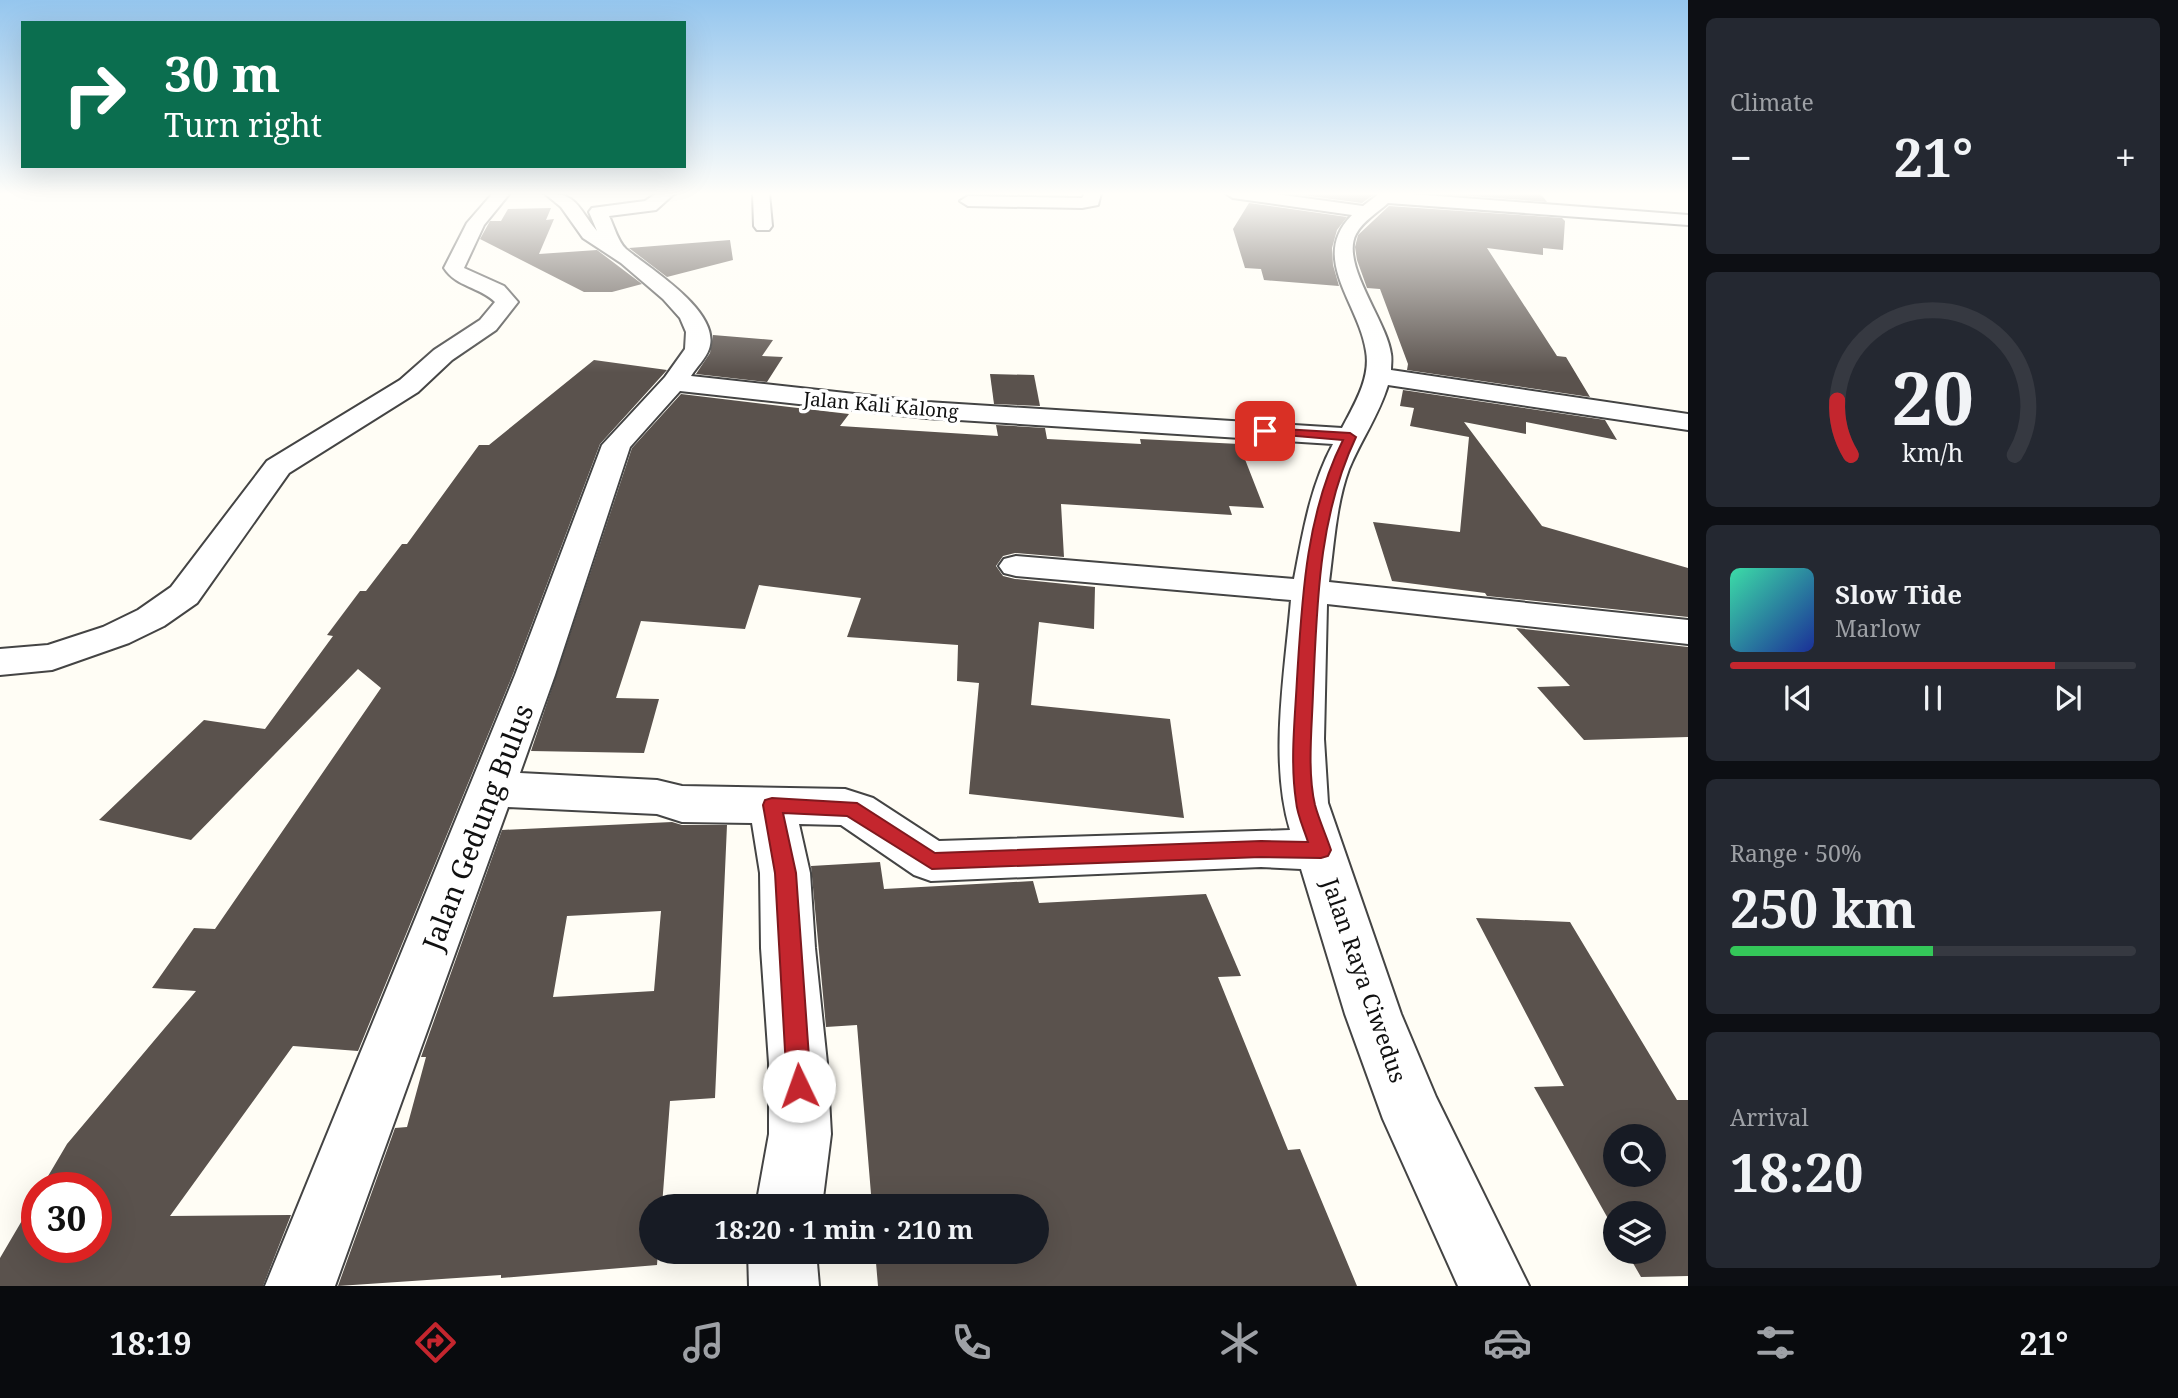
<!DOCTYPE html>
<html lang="en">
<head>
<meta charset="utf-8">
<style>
	body { margin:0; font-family:"Noto Serif",serif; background:#242831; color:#f1f3f6; height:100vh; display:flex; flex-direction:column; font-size:26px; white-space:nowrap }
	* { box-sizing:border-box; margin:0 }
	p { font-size:23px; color:#9ea1a6 }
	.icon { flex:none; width:38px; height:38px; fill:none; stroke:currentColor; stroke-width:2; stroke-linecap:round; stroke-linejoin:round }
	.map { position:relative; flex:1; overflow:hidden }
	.details { display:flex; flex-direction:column; gap:18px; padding:18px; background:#0d0f14; width:490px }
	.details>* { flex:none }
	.top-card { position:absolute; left:21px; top:21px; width:665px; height:147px; border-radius:0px; box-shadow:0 7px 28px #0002; background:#0b6e4f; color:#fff; overflow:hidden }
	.fabs { position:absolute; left:1603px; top:1124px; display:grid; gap:14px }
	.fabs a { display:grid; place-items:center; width:63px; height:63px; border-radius:50%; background:#171b24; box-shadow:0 7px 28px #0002; font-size:35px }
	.speed { position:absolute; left:21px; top:1172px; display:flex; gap:14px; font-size:35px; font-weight:700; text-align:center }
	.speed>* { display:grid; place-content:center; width:91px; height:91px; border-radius:50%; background:#171b24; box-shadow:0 7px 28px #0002; line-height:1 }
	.speed .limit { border:10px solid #d22; background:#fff; color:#111 }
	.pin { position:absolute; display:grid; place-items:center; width:60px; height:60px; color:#fff; margin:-30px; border-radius:14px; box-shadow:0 4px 10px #0006 }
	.me { position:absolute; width:77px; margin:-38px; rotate:357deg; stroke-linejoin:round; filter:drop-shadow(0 0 5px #0008) }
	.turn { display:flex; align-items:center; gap:24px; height:147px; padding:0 28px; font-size:32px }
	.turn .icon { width:91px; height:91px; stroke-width:2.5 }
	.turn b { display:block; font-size:49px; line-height:60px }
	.big { font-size:52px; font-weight:700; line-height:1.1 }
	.details .card { flex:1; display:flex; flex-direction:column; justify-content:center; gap:10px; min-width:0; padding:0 24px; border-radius:10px; background:#242831 }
	.details .dial { align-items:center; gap:0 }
	.dial svg { height:182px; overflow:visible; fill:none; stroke:#363941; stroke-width:7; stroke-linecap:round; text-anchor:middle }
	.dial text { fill:#f1f3f6; stroke:none }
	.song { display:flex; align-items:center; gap:21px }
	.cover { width:84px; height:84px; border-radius:10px; background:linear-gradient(135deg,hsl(160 70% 55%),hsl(230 70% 35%)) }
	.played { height:7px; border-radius:4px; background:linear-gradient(90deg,#c4262e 80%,#363941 80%) }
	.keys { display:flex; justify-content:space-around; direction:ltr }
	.heat { display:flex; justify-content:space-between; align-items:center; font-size:38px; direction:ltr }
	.charge { height:10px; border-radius:5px; background:linear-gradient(90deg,#34c759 50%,#363941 0) }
	.trip { position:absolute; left:639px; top:1194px; width:410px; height:70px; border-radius:35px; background:#171b24; box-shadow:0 7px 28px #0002; font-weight:700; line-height:70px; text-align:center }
	.dock { display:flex; height:112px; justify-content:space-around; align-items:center; background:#090b0e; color:#9ea1a6 }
	.dock .icon { width:49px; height:49px }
	.dock .on { color:#c4262e }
	.dock b { font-size:32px; color:#f1f3f6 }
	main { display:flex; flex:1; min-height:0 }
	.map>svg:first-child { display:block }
	.building { fill:#5a524d; fill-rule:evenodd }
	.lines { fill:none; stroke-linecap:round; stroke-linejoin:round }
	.minor-casing { stroke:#444; stroke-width:4 }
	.minor { fill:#fff; fill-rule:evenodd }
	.route { fill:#c4262e; stroke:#7f191e; stroke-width:2 }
	.labels { text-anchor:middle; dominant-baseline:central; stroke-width:7; stroke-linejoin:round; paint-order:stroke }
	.far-street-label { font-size:19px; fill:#111; stroke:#fff }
	.street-label { font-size:23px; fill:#111; stroke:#fff }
	.near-street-label { font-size:28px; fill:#111; stroke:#fff }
</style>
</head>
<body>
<main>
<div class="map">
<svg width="1688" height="1286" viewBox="0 0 1688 1286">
	<rect width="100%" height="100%" fill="#fffdf5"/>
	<!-- building -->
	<g class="building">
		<path d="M 1287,193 L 1376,193 L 1362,203 Z"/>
		<path d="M 1431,193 L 1540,193 L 1547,202 Z"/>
		<path d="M 1249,203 L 1347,217 L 1337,230 L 1332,248 L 1333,265 L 1339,286 L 1264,280 L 1261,269 L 1245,268 L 1233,229 Z"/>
		<path d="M 1389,206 L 1562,218 L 1565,221 L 1563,250 L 1543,248 L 1543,255 L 1487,248 L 1557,356 L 1566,357 L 1590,397 L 1407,370 L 1408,364 L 1380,289 L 1367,288 L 1357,260 L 1355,247 L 1358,235 Z"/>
		<path d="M 551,208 L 546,220 L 554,219 L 539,254 L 597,250 L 642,284 L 612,292 L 584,292 L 480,239 L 490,221 L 501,221 L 508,209 Z"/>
		<path d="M 730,240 L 733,260 L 667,277 L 629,248 Z"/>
		<path d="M 713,335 L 773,340 L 762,356 L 783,357 L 767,382 L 696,374 L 710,353 Z"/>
		<path d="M 594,360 L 667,370 L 600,444 L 513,674 L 358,1051 L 293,1046 L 170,1216 L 291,1215 L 263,1286 L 0,1286 L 0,1258 L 37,1195 L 37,1248 L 96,1248 L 96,1188 L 41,1188 L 67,1144 L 196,991 L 152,988 L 194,928 L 215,929 L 381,688 L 358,669 L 191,840 L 99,820 L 204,720 L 265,729 L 333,636 L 327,635 L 360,591 L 366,591 L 402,544 L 407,544 L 479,445 L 489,445 Z"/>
		<path d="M 990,374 L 1034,375 L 1040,406 L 994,404 Z"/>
		<path d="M 1403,390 L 1605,420 L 1617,440 L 1526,422 L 1526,434 L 1464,422 L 1542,526 L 1688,568 L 1688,617 L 1487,596 L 1485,593 L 1392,581 L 1373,522 L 1460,532 L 1469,437 L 1410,426 L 1414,408 L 1400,406 Z"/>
		<path d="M 681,394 L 849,414 L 840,426 L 998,436 L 996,425 L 1045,428 L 1047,439 L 1141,444 L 1140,439 L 1239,444 L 1264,508 L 1229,506 L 1232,515 L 1061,504 L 1064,557 L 1015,553 L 1003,556 L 996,566 L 1003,576 L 1015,579 L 1095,587 L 1094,629 L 1039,622 L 1031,705 L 1170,719 L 1184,818 L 969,794 L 979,683 L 957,681 L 958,645 L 847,637 L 861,598 L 759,585 L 745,629 L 641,621 L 616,698 L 659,699 L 644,753 L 531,751 L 632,448 Z"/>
		<path d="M 1516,628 L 1688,647 L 1688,737 L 1584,740 L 1537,687 L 1570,686 Z"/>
		<path d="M 672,822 L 682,825 L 727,825 L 715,1098 L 670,1101 L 662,1206 L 651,1206 L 651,1251 L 658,1251 L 657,1265 L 501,1278 L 501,1275 L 338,1286 L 395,1128 L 407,1127 L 426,1057 L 421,1057 L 502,830 ZM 661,911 L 654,991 L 553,997 L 567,916 Z"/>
		<path d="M 880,862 L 884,889 L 1033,881 L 1039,903 L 1206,894 L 1241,976 L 1218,977 L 1288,1150 L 1300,1149 L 1357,1286 L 878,1286 L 875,1251 L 1036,1251 L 1036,1206 L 872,1206 L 857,1025 L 826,1027 L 811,866 Z"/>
		<path d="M 1476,918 L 1570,922 L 1677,1100 L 1688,1100 L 1688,1276 L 1641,1277 L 1626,1251 L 1654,1251 L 1654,1213 L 1615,1213 L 1615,1231 L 1534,1087 L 1564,1086 ZM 1615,1136 L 1654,1136 L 1654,1174 L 1615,1174 Z"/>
	</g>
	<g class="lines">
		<!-- minor casing -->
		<g class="minor-casing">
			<g id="minor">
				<path d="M 493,193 L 510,193 L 484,225 L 464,268 L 504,286 L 518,302 L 496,330 L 452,360 L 418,392 L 289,473 L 197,603 L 164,626 L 129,643 L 52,670 L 0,675 L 0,649 L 48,645 L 103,627 L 138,610 L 171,587 L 267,461 L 400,380 L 434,350 L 480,320 L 495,302 C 480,287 456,287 444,268 L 467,223 Z"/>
				<path d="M 544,193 C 578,193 577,207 597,231 L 589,212 L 592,208 L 645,201 L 657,193 L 675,193 L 656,210 L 609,216 C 614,226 618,242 626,249 C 650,269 722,312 709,349 C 706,358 696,368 691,376 L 927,402 L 1342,428 C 1354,405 1371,378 1366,351 C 1359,303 1309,258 1352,215 L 1233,198 L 1225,193 L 1268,193 L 1363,206 L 1380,193 L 1398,193 L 1688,215 L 1688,225 L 1388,203 C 1377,213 1363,221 1356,234 C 1340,264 1387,321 1391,354 C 1392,359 1391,365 1391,370 L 1688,414 L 1688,430 L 1388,385 C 1379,415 1361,440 1349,469 C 1336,504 1334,545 1329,582 L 1688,620 L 1688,644 L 1327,604 L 1324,739 L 1328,803 L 1401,1014 L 1436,1097 L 1529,1286 L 1458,1286 L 1383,1119 L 1345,1014 L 1301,869 L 1261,867 L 931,881 L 914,875 L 841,825 L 799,824 L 810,873 L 815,948 L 827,1063 L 831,1134 L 822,1206 L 756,1206 L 769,1134 L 769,1063 L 761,948 L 760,873 L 752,823 L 682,822 L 657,814 L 508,807 L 335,1286 L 265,1286 L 515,675 L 602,445 L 665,377 L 685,349 L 686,332 L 680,318 L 663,299 L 621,263 L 583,238 L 561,207 ZM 680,391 L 927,418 L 1333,444 C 1310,487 1303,532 1294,579 L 1016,556 L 1004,559 L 999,566 L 1004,573 L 1016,576 L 1291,600 C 1285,672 1269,760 1290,830 L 939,841 L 873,798 L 845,789 L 682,786 L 657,780 L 520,773 L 555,675 L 630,447 Z"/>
				<path d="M 753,193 L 769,193 L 772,226 L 769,230 L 757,230 L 754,226 Z"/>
				<path d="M 1085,193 L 1101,193 L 1098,205 L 1082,208 L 968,206 L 960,201 L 968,196 L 1082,198 Z"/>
				<path d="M 748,1251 L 816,1251 L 819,1286 L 749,1286 Z"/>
			</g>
		</g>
		<!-- minor -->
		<use href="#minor" class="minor"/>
	</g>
	<!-- sky -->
	<linearGradient id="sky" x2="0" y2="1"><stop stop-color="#95c6ee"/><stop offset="0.52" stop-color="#fffefa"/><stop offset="1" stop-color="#fffefa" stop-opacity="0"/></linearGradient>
	<rect width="1688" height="373" fill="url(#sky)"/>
	<!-- route -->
	<path class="route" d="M 1265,428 L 1350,433 L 1356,437 C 1318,517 1317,605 1313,693 C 1312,727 1307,772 1315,805 C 1319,820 1326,835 1331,850 L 1328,856 L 1321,858 L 1261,857 L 932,869 L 847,816 L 783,813 L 796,873 L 811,1086 L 808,1095 L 799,1099 L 790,1095 L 787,1086 L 775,873 L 763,805 L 765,800 L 772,798 L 857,803 L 935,853 L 1261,841 L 1308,842 C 1304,829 1297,815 1296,801 C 1290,761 1295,719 1297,679 C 1302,597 1306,514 1343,440 L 1261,433 L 1259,431 Z"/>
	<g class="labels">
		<!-- far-street labels -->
		<g class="far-street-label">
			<text transform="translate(881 405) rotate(5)">Jalan Kali Kalong</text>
		</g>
		<!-- street labels -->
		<g class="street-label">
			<text transform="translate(1365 980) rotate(71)">Jalan Raya Ciwedus</text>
		</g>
		<!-- near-street labels -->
		<g class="near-street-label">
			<text transform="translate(477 827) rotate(-69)">Jalan Gedung Bulus</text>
		</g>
	</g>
</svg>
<div class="fabs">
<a><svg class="icon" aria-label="search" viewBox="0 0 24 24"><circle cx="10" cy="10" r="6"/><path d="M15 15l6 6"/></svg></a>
<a><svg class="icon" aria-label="layers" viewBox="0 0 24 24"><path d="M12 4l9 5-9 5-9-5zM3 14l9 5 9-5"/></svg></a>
</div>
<div class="speed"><div class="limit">30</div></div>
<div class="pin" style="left:1265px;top:431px;background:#d93025"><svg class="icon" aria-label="arrive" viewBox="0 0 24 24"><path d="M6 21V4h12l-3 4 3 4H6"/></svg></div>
<svg class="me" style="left:799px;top:1086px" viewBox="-20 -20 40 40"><circle r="19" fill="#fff"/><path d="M0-13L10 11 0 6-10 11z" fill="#c4262e"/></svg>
<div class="trip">18:20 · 1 min · 210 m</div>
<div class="top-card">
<div class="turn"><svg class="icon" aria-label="right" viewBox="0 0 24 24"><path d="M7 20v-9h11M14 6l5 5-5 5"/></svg><div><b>30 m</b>Turn right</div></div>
</div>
</div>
<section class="details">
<div class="card"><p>Climate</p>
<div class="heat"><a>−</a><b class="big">21°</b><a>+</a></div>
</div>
<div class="card dial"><svg viewBox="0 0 100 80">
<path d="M14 69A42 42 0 1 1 86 69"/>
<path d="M14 69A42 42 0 0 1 8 45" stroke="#c4262e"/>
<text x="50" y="56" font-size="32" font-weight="700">20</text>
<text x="50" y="72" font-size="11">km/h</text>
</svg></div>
<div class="card">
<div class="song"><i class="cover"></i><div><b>Slow Tide</b><p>Marlow</p></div></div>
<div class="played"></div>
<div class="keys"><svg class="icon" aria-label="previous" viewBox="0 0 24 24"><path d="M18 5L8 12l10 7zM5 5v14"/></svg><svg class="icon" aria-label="pause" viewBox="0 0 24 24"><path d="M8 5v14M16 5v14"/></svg><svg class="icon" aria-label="next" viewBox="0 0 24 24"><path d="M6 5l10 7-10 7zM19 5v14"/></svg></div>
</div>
<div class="card"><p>Range · 50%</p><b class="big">250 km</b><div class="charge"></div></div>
<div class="card"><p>Arrival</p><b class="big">18:20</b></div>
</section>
</main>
<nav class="dock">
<b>18:19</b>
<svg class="icon on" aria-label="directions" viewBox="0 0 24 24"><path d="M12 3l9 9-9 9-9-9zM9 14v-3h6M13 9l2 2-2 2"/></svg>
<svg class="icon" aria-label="music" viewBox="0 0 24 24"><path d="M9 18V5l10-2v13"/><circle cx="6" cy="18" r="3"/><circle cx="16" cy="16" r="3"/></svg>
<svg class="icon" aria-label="phone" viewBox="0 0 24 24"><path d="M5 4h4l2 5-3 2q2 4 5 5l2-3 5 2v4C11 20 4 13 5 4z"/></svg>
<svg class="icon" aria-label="climate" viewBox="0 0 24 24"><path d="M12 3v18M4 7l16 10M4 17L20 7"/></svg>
<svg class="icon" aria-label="car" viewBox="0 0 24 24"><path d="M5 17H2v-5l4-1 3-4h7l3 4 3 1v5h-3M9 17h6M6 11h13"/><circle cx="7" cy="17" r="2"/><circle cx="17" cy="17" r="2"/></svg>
<svg class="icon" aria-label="filters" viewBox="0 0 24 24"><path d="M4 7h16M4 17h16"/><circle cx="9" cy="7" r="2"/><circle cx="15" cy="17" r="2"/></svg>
<b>21°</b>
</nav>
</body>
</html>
